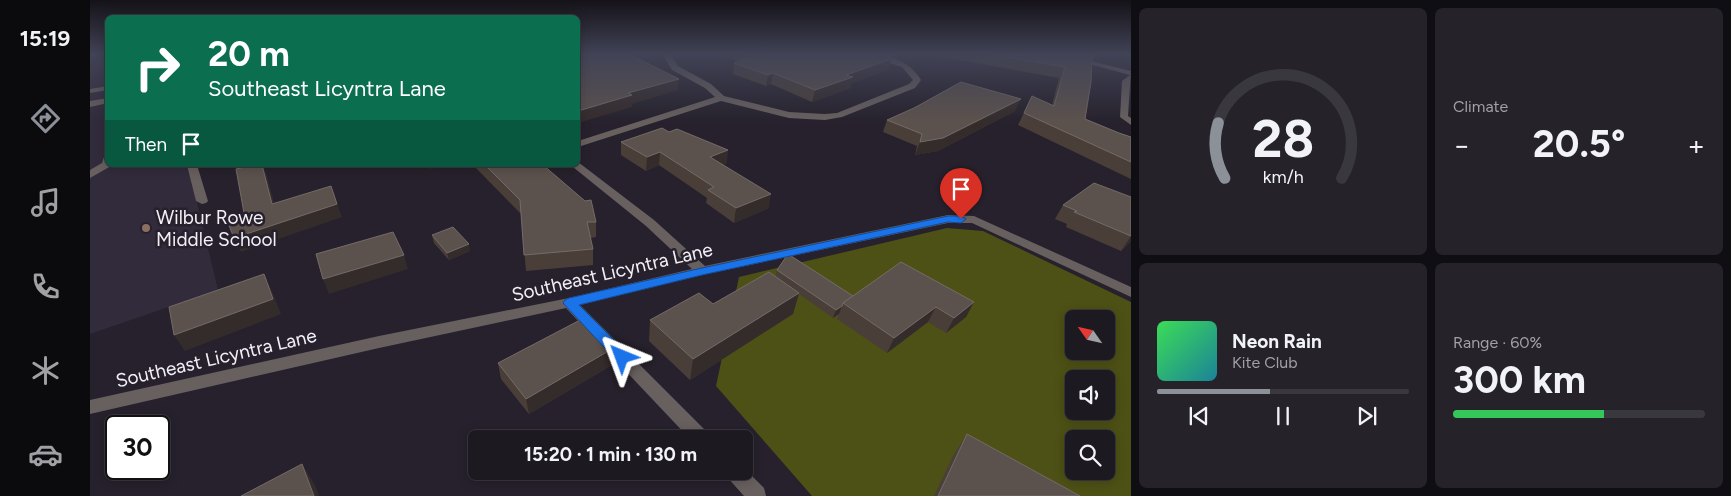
<!DOCTYPE html>
<html lang="en">
<head>
<meta charset="utf-8">
<style>
	body { margin:0; font-family:Figtree,sans-serif; background:#25222a; color:#f1f3f6; height:100vh; display:flex; flex-direction:column; font-size:19px; white-space:nowrap }
	* { box-sizing:border-box; margin:0 }
	p { font-size:16px; color:#a0a0a5 }
	.icon { flex:none; width:28px; height:28px; fill:none; stroke:currentColor; stroke-width:2; stroke-linecap:round; stroke-linejoin:round }
	.map { position:relative; flex:1; overflow:hidden }
	.side { display:flex; flex-direction:column; gap:8px; padding:8px; background:#0f0e12; width:600px }
	.side>* { flex:none }
	.banner { position:absolute; left:15px; top:15px; width:475px; height:152px; border-radius:8px; box-shadow:0 2px 12px #0003,0 0 0 1px #3a383f; background:#0b6e4f; color:#fff; overflow:hidden }
	.needle { width:32px; rotate:304deg }
	.tools { position:absolute; left:975px; top:310px; display:grid; gap:10px }
	.tools a { display:grid; place-items:center; width:50px; height:50px; border-radius:8px; background:#1c1921; box-shadow:0 2px 12px #0003,0 0 0 1px #3a383f; font-size:25px }
	.speed { position:absolute; left:15px; top:415px; display:flex; gap:10px; font-size:25px; font-weight:700; text-align:center }
	.speed>* { display:grid; place-content:center; width:65px; height:65px; border-radius:50%; background:#1c1921; box-shadow:0 2px 12px #0003,0 0 0 1px #3a383f; line-height:1 }
	.speed .limit { border:2px solid #111; border-radius:8px; background:#fff; color:#111 }
	.pin { position:absolute; display:grid; place-items:center; width:42px; height:42px; color:#fff; margin:-51px -21px; border-radius:50% 50% 50% 0; rotate:-45deg; box-shadow:0 0 5px #0007 }
	.pin .icon { rotate:45deg }
	.me { position:absolute; width:55px; margin:-28px; rotate:316deg; stroke-linejoin:round; filter:drop-shadow(0 0 4px #0008) }
	.turn { display:flex; align-items:center; gap:18px; height:105px; padding:0 20px; font-size:22px }
	.turn .icon { width:65px; height:65px; stroke-width:2.5 }
	.turn b { display:block; font-size:35px; line-height:42px }
	.then { display:flex; align-items:center; height:48px; padding:0 20px; background:#0003; gap:10px; font-size:19px }
	.big { font-size:38px; font-weight:700; line-height:1.1 }
	.side .card { flex:1; display:flex; flex-direction:column; justify-content:center; gap:8px; min-width:0; padding:0 18px; border-radius:8px; background:#25222a }
	.side .dial { align-items:center; gap:0 }
	.dial svg { height:130px; overflow:visible; fill:none; stroke:#3a383f; stroke-width:7; stroke-linecap:round; text-anchor:middle }
	.dial text { fill:#f1f3f6; stroke:none }
	.song { display:flex; align-items:center; gap:15px }
	.cover { width:60px; height:60px; border-radius:8px; background:linear-gradient(135deg,hsl(130 70% 55%),hsl(190 70% 35%)) }
	.played { height:5px; border-radius:2px; background:linear-gradient(90deg,#8c9099 45%,#3a383f 45%) }
	.keys { display:flex; justify-content:space-around; direction:ltr }
	.heat { display:flex; justify-content:space-between; align-items:center; font-size:28px; direction:ltr }
	.charge { height:8px; border-radius:4px; background:linear-gradient(90deg,#34c759 60%,#3a383f 0) }
	.side .tiles { flex:1; display:grid; gap:8px; grid-template-columns:repeat(2,1fr) }
	.trip { position:absolute; left:378px; top:430px; width:285px; height:50px; border-radius:8px; background:#1c1921; box-shadow:0 2px 12px #0003,0 0 0 1px #3a383f; font-weight:700; line-height:50px; text-align:center }
	main { display:flex; flex:1; min-height:0 }
	.menu { display:flex; flex-direction:column; width:90px; justify-content:space-around; align-items:center; background:#0b0a0d; color:#a0a0a5 }
	.menu .icon { width:35px; height:35px }
	.menu .active { color:#8c9099 }
	.menu b { font-size:22px; color:#f1f3f6 }
	.map>svg:first-child { display:block }
	.education { fill:#312b3b }
	.forest { fill:#4d5115; fill-rule:evenodd }
	.lines { fill:none; stroke-linecap:round; stroke-linejoin:round }
	.service { fill:#68605f; fill-rule:evenodd }
	.minor { fill:#68605f; fill-rule:evenodd }
	.wall { fill:#4a3f38 }
	.shaded-wall { fill:#342b2b }
	.building { fill:#5c524d; stroke:#746b68 }
	.route { fill:#1a73e8; stroke:#114b97 }
	.education-dot { fill:#8d6e63; stroke:#26212c; stroke-width:2 }
	.labels { text-anchor:middle; dominant-baseline:central; stroke-width:5; stroke-linejoin:round; paint-order:stroke }
	.poi-label { font-size:19px; fill:#f3eff7; stroke:#26212c; text-anchor:start }
	.street-label { font-size:19px; fill:#f3eff7; stroke:#26212c }
</style>
</head>
<body>
<main>
<nav class="menu">
<b>15:19</b>
<svg class="icon active" aria-label="directions" viewBox="0 0 24 24"><path d="M12 3l9 9-9 9-9-9zM9 14v-3h6M13 9l2 2-2 2"/></svg>
<svg class="icon" aria-label="music" viewBox="0 0 24 24"><path d="M9 18V5l10-2v13"/><circle cx="6" cy="18" r="3"/><circle cx="16" cy="16" r="3"/></svg>
<svg class="icon" aria-label="phone" viewBox="0 0 24 24"><path d="M5 4h4l2 5-3 2q2 4 5 5l2-3 5 2v4C11 20 4 13 5 4z"/></svg>
<svg class="icon" aria-label="climate" viewBox="0 0 24 24"><path d="M12 3v18M4 7l16 10M4 17L20 7"/></svg>
<svg class="icon" aria-label="car" viewBox="0 0 24 24"><path d="M5 17H2v-5l4-1 3-4h7l3 4 3 1v5h-3M9 17h6M6 11h13"/><circle cx="7" cy="17" r="2"/><circle cx="17" cy="17" r="2"/></svg>
</nav>
<div class="map">
<svg width="1041" height="496" viewBox="0 0 1041 496">
	<rect width="100%" height="100%" fill="#26212c"/>
	<!-- education -->
	<path class="education" d="M 0,54 L 17,54 L 18,165 L 98,165 L 128,290 L 0,334 Z"/>
	<!-- forest -->
	<path class="forest" d="M 857,228 L 893,231 L 1041,302 L 1041,496 L 722,496 L 626,386 L 649,277 ZM 984,319 L 1016,319 L 1016,351 L 984,351 ZM 984,379 L 1016,379 L 1016,411 L 984,411 ZM 984,439 L 1016,439 L 1016,471 L 984,471 Z"/>
	<g class="lines">
		<!-- service -->
		<g class="service">
			<path d="M 18,86 L 18,90 L 0,93 L 0,89 Z"/>
			<path d="M 18,98 L 18,103 L 0,107 L 0,101 Z"/>
			<path d="M 18,156 L 18,165 L 21,166 L 0,178 L 0,170 L 12,163 L 14,157 Z"/>
		</g>
		<!-- minor -->
		<g class="minor">
			<path d="M 574,54 L 580,54 L 588,66 L 621,84 L 634,96 L 699,112 L 735,114 L 747,113 L 819,84 L 823,80 L 812,67 L 779,56 L 779,54 C 799,54 821,62 831,80 L 825,88 L 752,117 L 735,120 L 699,118 L 631,101 L 488,147 L 488,141 L 625,97 L 615,88 L 582,70 L 573,55 Z"/>
			<path d="M 963,54 L 974,54 L 1041,71 L 1038,116 L 1041,118 L 1041,125 L 1030,117 L 1032,81 L 1040,75 Z"/>
			<path d="M 488,162 L 564,220 L 615,266 L 858,215 L 884,216 L 1041,287 L 1041,297 L 882,223 L 858,223 L 612,275 L 490,305 L 618,433 L 621,439 L 600,439 L 476,308 L 289,348 L 0,414 L 0,400 L 289,336 L 479,298 L 602,269 L 556,226 L 483,167 L 482,165 L 488,165 Z"/>
			<path d="M 97,165 L 107,165 L 118,201 L 116,203 L 112,204 L 106,201 Z"/>
			<path d="M 654,468 L 674,488 L 676,496 L 654,496 L 637,477 L 635,471 L 654,471 Z"/>
		</g>
	</g>
	<!-- wall -->
	<g class="wall">
		<path d="M 629,54 L 802,54 L 798,70 L 761,83 L 760,88 L 722,102 L 681,84 L 676,86 L 643,74 L 644,63 L 649,61 Z"/>
		<path d="M 836,54 L 1014,54 L 1003,59 L 1002,59 L 995,119 L 1029,133 L 1041,137 L 1041,179 L 928,125 L 942,96 L 962,105 L 969,78 Z"/>
		<path d="M 925,111 L 848,151 L 825,155 L 827,146 L 793,132 L 797,120 Z"/>
		<path d="M 531,142 L 637,163 L 633,164 L 679,208 L 644,223 L 616,203 L 617,198 L 569,165 L 556,171 L 531,155 Z"/>
		<path d="M 383,165 L 446,165 L 506,222 L 506,237 L 500,238 L 503,249 L 503,265 L 436,271 L 431,214 Z"/>
		<path d="M 1041,197 L 1041,241 L 1031,251 L 976,227 L 977,224 L 965,219 L 973,205 Z"/>
		<path d="M 342,235 L 380,251 L 359,260 L 344,243 Z"/>
		<path d="M 687,270 L 763,296 L 884,302 L 876,317 L 856,333 L 838,322 L 797,353 L 747,319 L 749,314 L 743,318 L 709,294 L 703,314 L 600,380 L 559,341 L 560,320 L 623,304 L 685,277 Z"/>
		<path d="M 522,349 L 522,365 L 439,414 L 411,379 L 408,363 Z"/>
		<path d="M 877,434 L 990,496 L 844,496 L 863,456 Z"/>
	</g>
	<!-- shaded-wall -->
	<g class="shaded-wall">
		<path d="M 1006,54 L 1014,54 L 1003,59 Z"/>
		<path d="M 801,59 L 798,70 L 761,83 L 760,88 L 722,102 L 725,90 L 756,75 Z"/>
		<path d="M 683,73 L 681,84 L 676,86 L 678,75 Z"/>
		<path d="M 589,79 L 588,90 L 542,104 L 542,107 L 488,123 L 488,111 L 538,93 Z"/>
		<path d="M 931,99 L 925,111 L 848,151 L 825,155 L 830,142 Z"/>
		<path d="M 638,150 L 637,163 L 619,170 L 620,157 Z"/>
		<path d="M 570,152 L 569,165 L 556,171 L 557,157 Z"/>
		<path d="M 160,165 L 175,165 L 173,165 L 177,176 L 188,217 Z"/>
		<path d="M 339,165 L 353,165 L 340,169 Z"/>
		<path d="M 241,186 L 252,217 L 151,252 L 144,238 Z"/>
		<path d="M 681,194 L 679,208 L 644,223 L 646,208 Z"/>
		<path d="M 1041,236 L 1041,241 L 1031,251 Z"/>
		<path d="M 379,244 L 380,251 L 359,260 L 357,253 Z"/>
		<path d="M 314,255 L 318,269 L 239,294 L 233,279 Z"/>
		<path d="M 174,274 L 181,289 L 191,314 L 95,351 L 84,335 Z"/>
		<path d="M 709,293 L 703,314 L 600,380 L 603,359 Z"/>
		<path d="M 884,302 L 876,317 L 856,333 L 864,318 Z"/>
		<path d="M 752,306 L 749,314 L 743,318 L 746,310 Z"/>
		<path d="M 846,307 L 838,322 L 797,353 L 804,338 Z"/>
		<path d="M 522,349 L 522,365 L 439,414 L 436,399 Z"/>
		<path d="M 212,464 L 225,485 L 229,496 L 224,496 Z"/>
	</g>
	<!-- building -->
	<g class="building">
		<path d="M 488,54 L 539,54 L 589,79 L 538,93 L 542,95 L 488,111 Z"/>
		<path d="M 658,54 L 802,54 L 801,59 L 756,75 L 763,77 L 725,90 L 683,73 L 678,75 L 644,63 L 665,56 Z"/>
		<path d="M 898,54 L 1002,54 L 1001,82 L 995,119 L 1029,133 L 1041,137 L 1041,162 L 934,113 L 942,96 L 964,106 L 975,67 Z"/>
		<path d="M 871,82 L 931,99 L 853,138 L 830,142 L 832,134 L 797,120 L 824,108 Z"/>
		<path d="M 572,128 L 579,132 L 587,129 L 638,150 L 620,157 L 681,194 L 646,208 L 618,190 L 624,187 L 570,152 L 557,157 L 531,142 Z"/>
		<path d="M 164,165 L 172,165 L 182,204 L 241,186 L 247,204 L 144,238 L 136,218 L 154,213 L 146,169 Z"/>
		<path d="M 395,165 L 446,165 L 447,166 L 453,165 L 495,201 L 501,200 L 506,222 L 497,222 L 503,249 L 434,255 L 430,200 Z"/>
		<path d="M 1004,183 L 1041,197 L 1041,236 L 984,212 L 987,211 L 973,205 Z"/>
		<path d="M 363,227 L 379,244 L 357,253 L 342,235 Z"/>
		<path d="M 303,232 L 314,255 L 233,279 L 226,254 Z"/>
		<path d="M 698,254 L 763,296 L 753,303 L 752,306 L 746,310 L 687,270 Z"/>
		<path d="M 811,262 L 884,302 L 864,318 L 846,307 L 804,338 L 753,303 Z"/>
		<path d="M 679,272 L 709,293 L 603,359 L 560,320 L 609,293 L 623,304 Z"/>
		<path d="M 174,274 L 183,299 L 84,335 L 79,307 Z"/>
		<path d="M 492,319 L 522,349 L 436,399 L 408,363 Z"/>
		<path d="M 877,434 L 990,496 L 848,496 Z"/>
		<path d="M 212,464 L 224,496 L 151,496 Z"/>
	</g>
	<!-- sky -->
	<linearGradient id="sky" x2="0" y2="1"><stop stop-color="#151218"/><stop offset="0.44" stop-color="#414356"/><stop offset="1" stop-color="#414356" stop-opacity="0"/></linearGradient>
	<rect width="1041" height="123" fill="url(#sky)"/>
	<!-- route -->
	<path class="route" d="M 858,216 L 871,216 L 876,219 L 871,223 L 858,222 L 612,275 L 489,305 L 537,353 L 539,357 L 537,361 L 532,363 L 527,361 L 473,303 L 475,300 L 479,298 L 612,268 Z"/>
	<!-- markers -->
	<circle class="education-dot" cx="56" cy="228" r="5"/>
	<g class="labels">
		<!-- poi labels -->
		<g class="poi-label">
			<text x="66" y="217">Wilbur Rowe<tspan x="66" dy="22">Middle School</tspan></text>
		</g>
		<!-- street labels -->
		<g class="street-label">
			<text transform="translate(522 272) rotate(-13)">Southeast Licyntra Lane</text>
			<text transform="translate(126 358) rotate(-13)">Southeast Licyntra Lane</text>
		</g>
	</g>
</svg>
<div class="tools">
<a><svg class="needle" viewBox="-14 -14 28 28"><path d="M0-13l5 13h-10z" fill="#e53935"/><path d="M0 13l5-13h-10z" fill="#a0a0a5"/></svg></a>
<a><svg class="icon" aria-label="sound" viewBox="0 0 24 24"><path d="M4 9h4l5-4v14l-5-4H4zM17 9q2 3 0 6"/></svg></a>
<a><svg class="icon" aria-label="search" viewBox="0 0 24 24"><circle cx="10" cy="10" r="6"/><path d="M15 15l6 6"/></svg></a>
</div>
<div class="speed"><div class="limit">30</div></div>
<div class="pin" style="left:871px;top:219px;background:#d93025"><svg class="icon" aria-label="arrive" viewBox="0 0 24 24"><path d="M6 21V4h12l-3 4 3 4H6"/></svg></div>
<svg class="me" style="left:532px;top:357px" viewBox="-20 -20 40 40"><path d="M0-17L14 15 0 8-14 15z" fill="#1a73e8" stroke="#fff" stroke-width="4"/></svg>
<div class="trip">15:20 · 1 min · 130 m</div>
<div class="banner">
<div class="turn"><svg class="icon" aria-label="right" viewBox="0 0 24 24"><path d="M7 20v-9h11M14 6l5 5-5 5"/></svg><div><b>20 m</b>Southeast Licyntra Lane</div></div>
<div class="then">Then<svg class="icon" aria-label="arrive" viewBox="0 0 24 24"><path d="M6 21V4h12l-3 4 3 4H6"/></svg></div>
</div>
</div>
<section class="side">
<div class="tiles">
<div class="card dial"><svg viewBox="0 0 100 80">
<path d="M14 69A42 42 0 1 1 86 69"/>
<path d="M14 69A42 42 0 0 1 10 35" stroke="#8c9099"/>
<text x="50" y="56" font-size="32" font-weight="700">28</text>
<text x="50" y="72" font-size="11">km/h</text>
</svg></div>
<div class="card"><p>Climate</p>
<div class="heat"><a>−</a><b class="big">20.5°</b><a>+</a></div>
</div>
<div class="card">
<div class="song"><i class="cover"></i><div><b>Neon Rain</b><p>Kite Club</p></div></div>
<div class="played"></div>
<div class="keys"><svg class="icon" aria-label="previous" viewBox="0 0 24 24"><path d="M18 5L8 12l10 7zM5 5v14"/></svg><svg class="icon" aria-label="pause" viewBox="0 0 24 24"><path d="M8 5v14M16 5v14"/></svg><svg class="icon" aria-label="next" viewBox="0 0 24 24"><path d="M6 5l10 7-10 7zM19 5v14"/></svg></div>
</div>
<div class="card"><p>Range · 60%</p><b class="big">300 km</b><div class="charge"></div></div>
</div>
</section>
</main>
</body>
</html>
